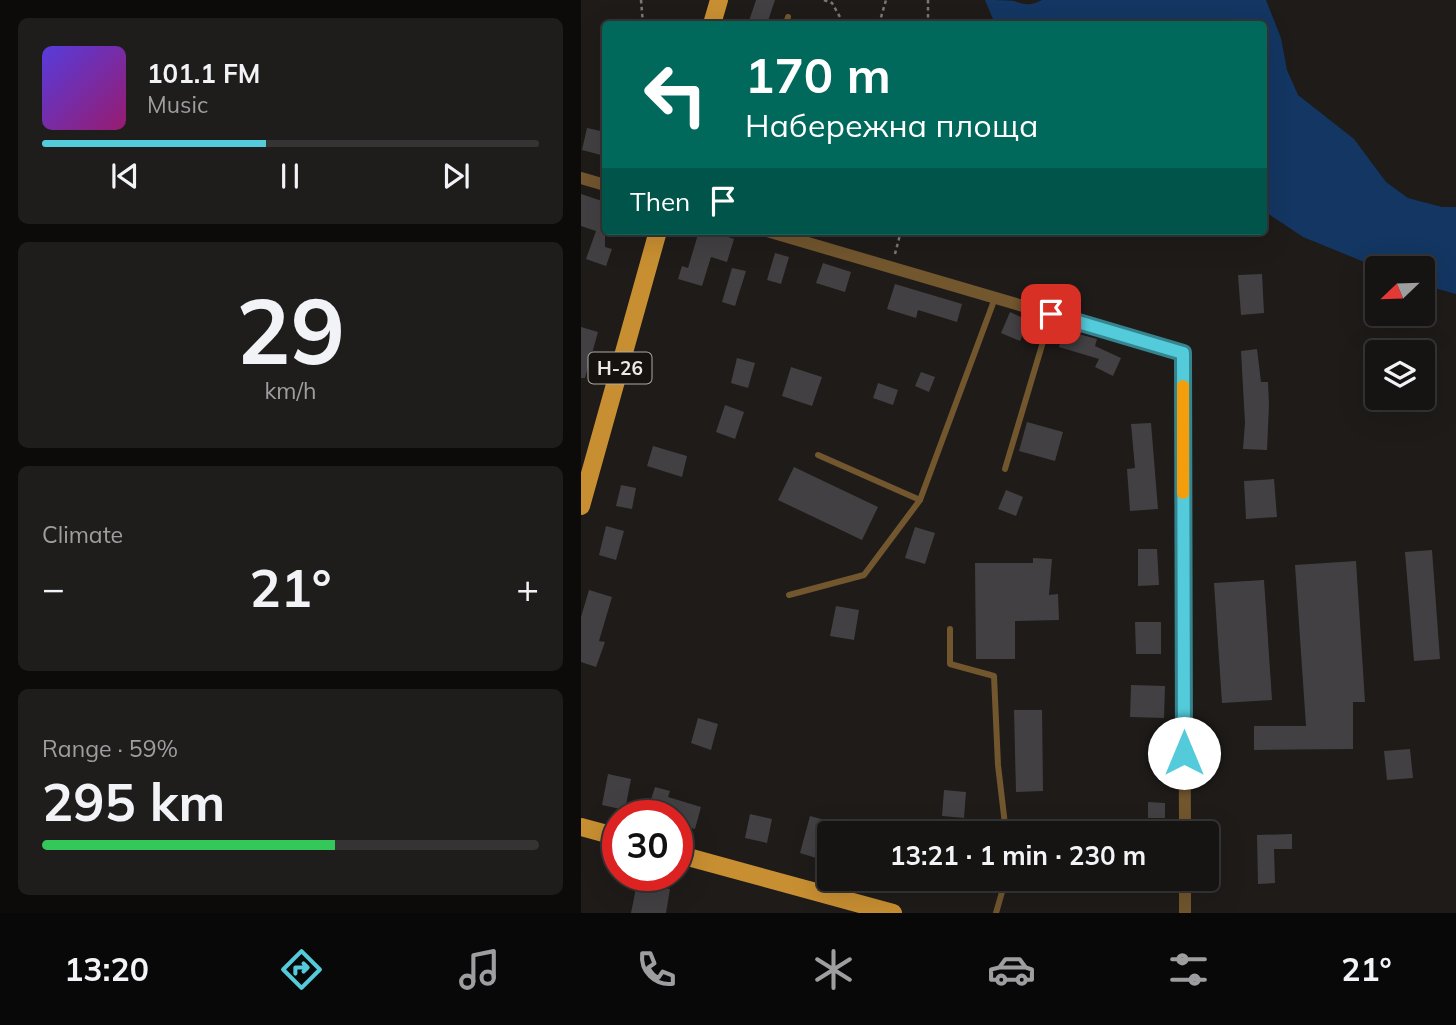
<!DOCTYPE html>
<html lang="en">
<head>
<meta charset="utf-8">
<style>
	body { margin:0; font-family:Mulish,sans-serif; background:#1f1d1c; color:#f1f3f6; height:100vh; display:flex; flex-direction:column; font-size:26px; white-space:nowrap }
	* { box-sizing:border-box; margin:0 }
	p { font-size:23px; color:#9e9ea0 }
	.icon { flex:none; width:38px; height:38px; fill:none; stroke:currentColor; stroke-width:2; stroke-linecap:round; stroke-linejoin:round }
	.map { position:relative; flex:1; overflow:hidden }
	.panel { display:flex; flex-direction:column; gap:18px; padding:18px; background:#0c0b0a; width:581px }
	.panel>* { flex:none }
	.banner { position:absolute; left:21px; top:21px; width:665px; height:214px; border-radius:7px; box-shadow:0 7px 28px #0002,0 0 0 2px #353333; background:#00695c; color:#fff; overflow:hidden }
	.needle { width:46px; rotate:247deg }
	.tools { position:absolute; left:784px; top:256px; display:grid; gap:14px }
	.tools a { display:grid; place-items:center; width:70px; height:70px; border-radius:7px; background:#161413; box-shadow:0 7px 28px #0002,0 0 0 2px #353333; font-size:35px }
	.speed { position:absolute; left:21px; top:800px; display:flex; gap:14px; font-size:35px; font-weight:700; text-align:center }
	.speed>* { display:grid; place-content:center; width:91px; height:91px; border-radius:50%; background:#161413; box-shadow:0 7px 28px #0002,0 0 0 2px #353333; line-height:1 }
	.speed .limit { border:10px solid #d22; background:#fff; color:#111 }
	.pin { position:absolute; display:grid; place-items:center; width:60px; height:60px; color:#fff; margin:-30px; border-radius:14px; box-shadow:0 4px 10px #0006 }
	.me { position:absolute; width:77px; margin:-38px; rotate:0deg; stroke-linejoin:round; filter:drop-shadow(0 0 5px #0008) }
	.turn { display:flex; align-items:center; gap:24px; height:147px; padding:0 28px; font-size:32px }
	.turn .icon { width:91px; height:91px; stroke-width:2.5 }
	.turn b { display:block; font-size:49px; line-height:60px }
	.then { display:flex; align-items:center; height:66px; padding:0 28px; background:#0003; gap:14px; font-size:26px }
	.big { font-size:52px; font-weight:700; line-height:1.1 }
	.panel .card { flex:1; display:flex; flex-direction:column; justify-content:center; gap:10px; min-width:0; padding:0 24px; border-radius:10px; background:#1f1d1c }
	.panel .dial { align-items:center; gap:0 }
	.dial b { font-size:91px; line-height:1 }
	.song { display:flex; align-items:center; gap:21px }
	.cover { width:84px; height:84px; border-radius:10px; background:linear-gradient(135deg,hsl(250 70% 55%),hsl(320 70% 35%)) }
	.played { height:7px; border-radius:4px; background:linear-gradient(90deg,#53cbdb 45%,#353333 45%) }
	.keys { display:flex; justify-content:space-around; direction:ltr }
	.heat { display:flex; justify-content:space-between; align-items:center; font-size:38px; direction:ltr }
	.charge { height:10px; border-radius:5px; background:linear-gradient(90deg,#34c759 59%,#353333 0) }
	.trip { position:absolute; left:236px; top:821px; width:402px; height:70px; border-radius:7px; background:#161413; box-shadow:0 7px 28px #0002,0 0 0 2px #353333; font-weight:700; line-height:70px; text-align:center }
	.menu { display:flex; height:112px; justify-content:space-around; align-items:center; background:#090808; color:#9e9ea0 }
	.menu .icon { width:49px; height:49px }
	.menu .selected { color:#53cbdb }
	.menu b { font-size:32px; color:#f1f3f6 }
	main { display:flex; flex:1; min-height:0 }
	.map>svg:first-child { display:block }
	.water { fill:#133662 }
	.building { fill:#424042 }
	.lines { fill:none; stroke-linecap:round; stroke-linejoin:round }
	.path { stroke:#7a7776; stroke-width:2.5; stroke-dasharray:3.5 3.5; stroke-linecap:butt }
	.lane { stroke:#71562e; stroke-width:6 }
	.street { stroke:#71562e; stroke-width:12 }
	.primary { stroke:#c88f32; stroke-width:18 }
	.route-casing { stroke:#36848e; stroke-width:18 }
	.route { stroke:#53cbdb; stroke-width:12 }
	.slow { stroke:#f59e0b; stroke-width:12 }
	.labels { text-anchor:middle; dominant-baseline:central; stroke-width:7; stroke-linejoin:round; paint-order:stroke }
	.shield { fill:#151210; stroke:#aca9a8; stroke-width:2 }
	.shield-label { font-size:19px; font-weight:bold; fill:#eceae9 }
</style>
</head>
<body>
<main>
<section class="panel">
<div class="card">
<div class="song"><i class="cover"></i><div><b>101.1 FM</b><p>Music</p></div></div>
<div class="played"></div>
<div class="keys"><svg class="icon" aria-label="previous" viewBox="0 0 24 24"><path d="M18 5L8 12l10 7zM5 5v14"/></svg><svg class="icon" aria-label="pause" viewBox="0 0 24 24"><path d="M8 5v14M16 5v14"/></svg><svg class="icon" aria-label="next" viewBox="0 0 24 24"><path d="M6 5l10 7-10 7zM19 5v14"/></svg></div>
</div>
<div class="card dial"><b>29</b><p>km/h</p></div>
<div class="card"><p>Climate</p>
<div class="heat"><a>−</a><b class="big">21°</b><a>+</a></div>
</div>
<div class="card"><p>Range · 59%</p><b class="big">295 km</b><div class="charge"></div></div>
</section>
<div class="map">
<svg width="875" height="913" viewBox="0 0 875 913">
	<rect width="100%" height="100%" fill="#1e1b19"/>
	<!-- water -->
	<path class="water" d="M 404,0 C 412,0 426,0 433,1 C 444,5 449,6 461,0 L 685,0 L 700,38 L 706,70 L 717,95 L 773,139 L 805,182 L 827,198 L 861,207 L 875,207 L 875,294 L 842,285 L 842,268 L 798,268 L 722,237 L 683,211 L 682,24 L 414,24 Z"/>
	<!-- building -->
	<g class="building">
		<path d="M 175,0 L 194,0 L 186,24 L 168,21 Z"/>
		<path d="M 6,128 L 24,132 L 20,155 L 1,150 Z"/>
		<path d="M 0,194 L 24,202 L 24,247 L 31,249 L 25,266 L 5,259 L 15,231 L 0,226 Z"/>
		<path d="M 118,231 L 129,231 L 153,239 L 146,262 L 130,257 L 121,286 L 97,279 L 101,266 L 107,268 Z"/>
		<path d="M 194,253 L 208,257 L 200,284 L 186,280 Z"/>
		<path d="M 242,263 L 270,272 L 264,292 L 235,283 Z"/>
		<path d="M 151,268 L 165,271 L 154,306 L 141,302 Z"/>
		<path d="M 681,274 L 683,313 L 660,315 L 657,275 Z"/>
		<path d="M 314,284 L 381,304 L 376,322 L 337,310 L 335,318 L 306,309 Z"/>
		<path d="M 429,312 L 448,321 L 439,341 L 420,333 Z"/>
		<path d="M 0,327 L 17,332 L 4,378 L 0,378 Z"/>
		<path d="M 483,330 L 516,339 L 514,346 L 540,358 L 532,376 L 514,367 L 518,359 L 478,347 Z"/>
		<path d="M 676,349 L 680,382 L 687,382 L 688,405 L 686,450 L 662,449 L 664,423 L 660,351 Z"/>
		<path d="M 156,358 L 174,363 L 167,388 L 150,383 Z"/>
		<path d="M 210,367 L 241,377 L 231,406 L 201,396 Z"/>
		<path d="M 340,372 L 354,377 L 348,392 L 334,386 Z"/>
		<path d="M 297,383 L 317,390 L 312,405 L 292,398 Z"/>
		<path d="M 144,405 L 163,412 L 154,439 L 135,432 Z"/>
		<path d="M 446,422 L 482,432 L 474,461 L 438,451 Z"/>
		<path d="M 570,423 L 577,509 L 549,511 L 546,469 L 554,468 L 550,424 Z"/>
		<path d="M 72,446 L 106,456 L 101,477 L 66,466 Z"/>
		<path d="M 213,467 L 297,507 L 281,540 L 197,500 Z"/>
		<path d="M 693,479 L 696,517 L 665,519 L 663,481 Z"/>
		<path d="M 40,485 L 55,488 L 51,509 L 35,506 Z"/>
		<path d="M 425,490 L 442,497 L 435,516 L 417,509 Z"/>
		<path d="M 25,526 L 43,531 L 35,560 L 18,555 Z"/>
		<path d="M 334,527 L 354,533 L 344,564 L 324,558 Z"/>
		<path d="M 557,549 L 576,549 L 578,585 L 557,586 Z"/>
		<path d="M 851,550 L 859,659 L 833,661 L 824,552 Z"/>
		<path d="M 452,558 L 471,559 L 468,595 L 477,594 L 478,620 L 434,621 L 434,659 L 395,659 L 394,563 L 452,563 Z"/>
		<path d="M 775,561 L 784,702 L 772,702 L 772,749 L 673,750 L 673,726 L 725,726 L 714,565 Z"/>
		<path d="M 683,580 L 691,700 L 641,703 L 633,583 Z"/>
		<path d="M 8,590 L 31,597 L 18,641 L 24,642 L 15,667 L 0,662 L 0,617 Z"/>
		<path d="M 255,606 L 278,610 L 273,640 L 249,636 Z"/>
		<path d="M 554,622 L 580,622 L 580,654 L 555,654 Z"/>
		<path d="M 550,685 L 584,686 L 583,718 L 549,717 Z"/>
		<path d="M 433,710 L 461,710 L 462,791 L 435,792 Z"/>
		<path d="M 117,718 L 137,724 L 130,750 L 110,743 Z"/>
		<path d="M 829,749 L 832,778 L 806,780 L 803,751 Z"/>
		<path d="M 27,774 L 50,779 L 44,810 L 21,805 Z"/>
		<path d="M 74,787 L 89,791 L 87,797 L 120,807 L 114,829 L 96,824 L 96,816 L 78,816 L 66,812 Z"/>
		<path d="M 363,790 L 385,792 L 383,818 L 361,816 Z"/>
		<path d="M 567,802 L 584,803 L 584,818 L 567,818 Z"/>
		<path d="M 169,814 L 191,819 L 186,843 L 164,838 Z"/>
		<path d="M 229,816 L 277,829 L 277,833 L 248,833 L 248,862 L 219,853 Z"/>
		<path d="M 711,834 L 711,849 L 693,849 L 694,883 L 677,884 L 676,835 Z"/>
		<path d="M 56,883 L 89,889 L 85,913 L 50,913 Z"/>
	</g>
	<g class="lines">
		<!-- path -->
		<g class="path">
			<path d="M 60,0 L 62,24"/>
			<path d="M 243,0 L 251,3 L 263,24"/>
			<path d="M 347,0 L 347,24"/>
			<path d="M 298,24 L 305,0"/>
			<path d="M 314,254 L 320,231"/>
		</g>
		<!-- lane -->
		<g class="lane">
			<path d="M 205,24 L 207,17"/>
			<path d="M 237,455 L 339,500"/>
			<path d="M 424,469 L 470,315"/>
			<path d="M 208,595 L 283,575 L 339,500 L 414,298"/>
			<path d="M 369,629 L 369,664 L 413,676 L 417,765 L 425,833"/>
			<path d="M 415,913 L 425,878"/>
		</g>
		<!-- street -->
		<g class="street">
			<path d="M 0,178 L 24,185"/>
			<path d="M 186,231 L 602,353 L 604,833"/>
			<path d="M 604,878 L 604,913"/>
		</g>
		<!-- primary -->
		<g class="primary">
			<path d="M 131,24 L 138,0"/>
			<path d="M 0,506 L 77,231"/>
			<path d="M 0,827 L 37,837"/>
			<path d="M 96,854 L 312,913"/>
		</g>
	</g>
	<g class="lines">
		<!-- route casing -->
		<g class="route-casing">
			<path id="route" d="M 470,314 L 602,353 L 603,753"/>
		</g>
		<!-- route -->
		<use href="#route" class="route"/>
		<!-- slow -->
		<path class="slow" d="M 602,386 L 602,493"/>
	</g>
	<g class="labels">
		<!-- shield labels -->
		<rect class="shield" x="7.5" y="352.5" width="63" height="31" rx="5"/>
		<g class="shield-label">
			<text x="39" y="368">Н-26</text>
		</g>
	</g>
</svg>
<div class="tools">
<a><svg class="needle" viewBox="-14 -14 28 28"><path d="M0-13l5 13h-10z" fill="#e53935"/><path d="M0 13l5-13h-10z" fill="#9e9ea0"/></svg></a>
<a><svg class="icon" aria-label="layers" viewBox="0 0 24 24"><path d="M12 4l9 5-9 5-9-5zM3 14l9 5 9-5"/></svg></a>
</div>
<div class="speed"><div class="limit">30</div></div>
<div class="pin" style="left:470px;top:314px;background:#d93025"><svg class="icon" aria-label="arrive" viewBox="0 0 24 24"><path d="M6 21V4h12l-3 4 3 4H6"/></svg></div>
<svg class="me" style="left:603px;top:753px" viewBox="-20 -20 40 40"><circle r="19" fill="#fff"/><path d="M0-13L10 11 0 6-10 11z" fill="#53cbdb"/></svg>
<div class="trip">13:21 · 1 min · 230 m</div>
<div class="banner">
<div class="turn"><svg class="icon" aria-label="left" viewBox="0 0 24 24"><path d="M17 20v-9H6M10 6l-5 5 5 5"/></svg><div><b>170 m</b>Набережна площа</div></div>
<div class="then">Then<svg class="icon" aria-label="arrive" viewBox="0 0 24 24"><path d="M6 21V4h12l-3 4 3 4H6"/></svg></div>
</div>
</div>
</main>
<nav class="menu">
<b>13:20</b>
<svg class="icon selected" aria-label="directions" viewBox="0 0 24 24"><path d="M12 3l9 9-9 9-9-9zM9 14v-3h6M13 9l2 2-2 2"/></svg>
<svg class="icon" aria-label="music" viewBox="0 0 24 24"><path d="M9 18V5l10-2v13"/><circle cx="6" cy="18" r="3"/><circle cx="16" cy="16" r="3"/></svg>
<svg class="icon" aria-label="phone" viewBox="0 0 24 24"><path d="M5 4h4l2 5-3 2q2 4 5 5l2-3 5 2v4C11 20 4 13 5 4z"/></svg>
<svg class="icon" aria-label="climate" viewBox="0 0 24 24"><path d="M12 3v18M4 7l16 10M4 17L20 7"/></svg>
<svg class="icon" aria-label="car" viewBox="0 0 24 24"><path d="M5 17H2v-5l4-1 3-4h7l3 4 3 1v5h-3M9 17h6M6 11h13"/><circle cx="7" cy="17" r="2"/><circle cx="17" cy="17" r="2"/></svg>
<svg class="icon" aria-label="filters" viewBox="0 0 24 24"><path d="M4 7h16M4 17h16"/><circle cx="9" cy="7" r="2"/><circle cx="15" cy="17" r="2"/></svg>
<b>21°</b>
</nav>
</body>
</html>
